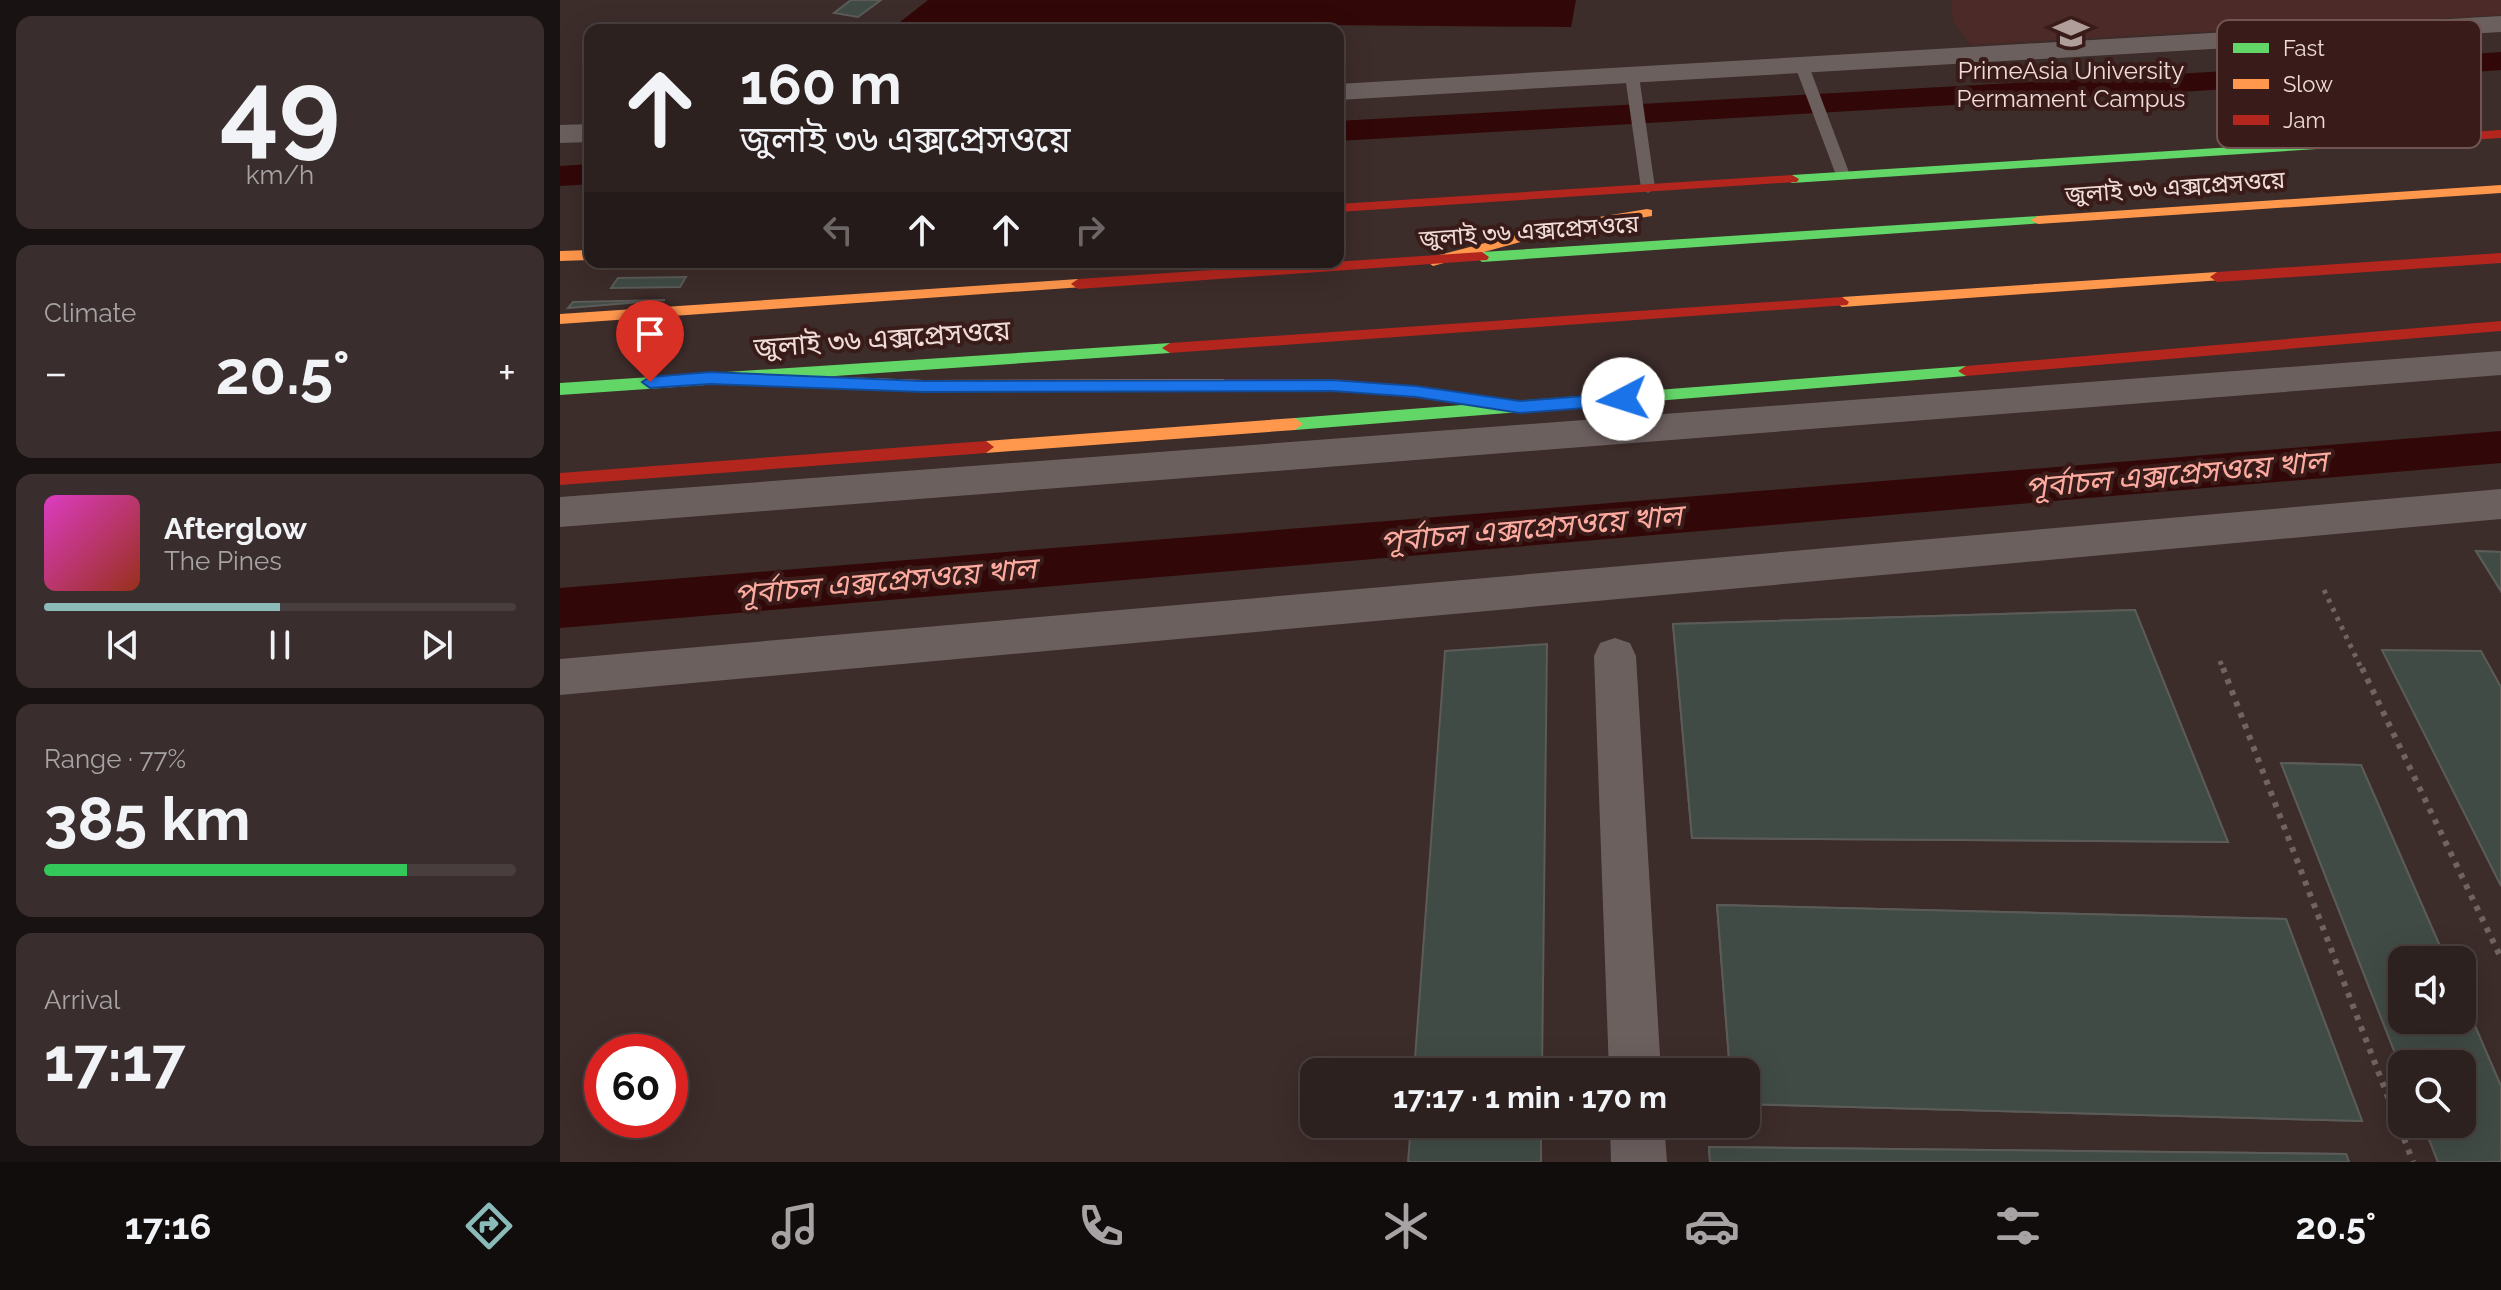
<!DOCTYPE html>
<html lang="en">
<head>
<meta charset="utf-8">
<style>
	body { margin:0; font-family:Raleway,"Noto Sans Bengali",sans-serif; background:#392e2d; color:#f1f3f6; height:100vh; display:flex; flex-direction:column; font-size:30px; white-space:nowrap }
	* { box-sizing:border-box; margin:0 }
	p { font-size:26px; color:#a7a3a5 }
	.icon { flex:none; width:44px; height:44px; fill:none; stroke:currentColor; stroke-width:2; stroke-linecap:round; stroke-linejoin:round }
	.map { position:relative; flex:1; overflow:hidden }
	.panel { display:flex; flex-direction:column; gap:16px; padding:16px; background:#191212; width:560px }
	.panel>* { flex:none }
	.guide { position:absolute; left:24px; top:24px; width:760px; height:244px; border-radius:16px; box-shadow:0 8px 32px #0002,0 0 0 2px #483e3e; background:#2d2120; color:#f1f3f6; overflow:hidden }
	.tools { position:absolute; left:1828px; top:946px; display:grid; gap:16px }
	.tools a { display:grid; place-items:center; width:88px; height:88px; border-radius:16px; background:#2d2120; box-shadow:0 8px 32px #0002,0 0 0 2px #483e3e; font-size:40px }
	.speed { position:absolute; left:24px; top:1034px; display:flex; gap:16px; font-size:40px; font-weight:700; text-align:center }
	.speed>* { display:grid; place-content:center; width:104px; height:104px; border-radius:50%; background:#2d2120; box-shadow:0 8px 32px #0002,0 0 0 2px #483e3e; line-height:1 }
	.speed .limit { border:12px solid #d22; background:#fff; color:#111 }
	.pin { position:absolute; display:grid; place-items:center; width:68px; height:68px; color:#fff; margin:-82px -34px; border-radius:50% 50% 50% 0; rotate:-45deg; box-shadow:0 0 8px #0007 }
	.pin .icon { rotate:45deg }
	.me { position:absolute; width:88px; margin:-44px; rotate:265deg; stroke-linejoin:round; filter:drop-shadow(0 0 6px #0008) }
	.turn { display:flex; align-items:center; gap:28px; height:168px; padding:0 24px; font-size:36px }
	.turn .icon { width:104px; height:104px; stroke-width:2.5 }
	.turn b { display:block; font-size:56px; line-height:68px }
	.lanes { display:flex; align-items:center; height:76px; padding:0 24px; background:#0003; justify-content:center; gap:40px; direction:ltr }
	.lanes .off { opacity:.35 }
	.big { font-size:60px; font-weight:700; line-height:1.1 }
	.panel .widget { flex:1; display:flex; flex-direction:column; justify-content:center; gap:12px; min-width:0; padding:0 28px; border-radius:16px; background:#392e2d }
	.panel .dial { align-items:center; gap:0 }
	.dial b { font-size:104px; line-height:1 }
	.song { display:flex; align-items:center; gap:24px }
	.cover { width:96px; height:96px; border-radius:12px; background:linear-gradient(135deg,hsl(310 70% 55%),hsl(10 70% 35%)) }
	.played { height:8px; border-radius:4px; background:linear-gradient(90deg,#8bbbb9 50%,#483e3e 50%) }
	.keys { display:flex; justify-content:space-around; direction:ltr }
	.heat { display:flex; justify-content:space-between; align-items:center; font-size:44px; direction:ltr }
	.charge { height:12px; border-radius:6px; background:linear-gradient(90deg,#34c759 77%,#483e3e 0) }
	.trip { position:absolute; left:740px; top:1058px; width:460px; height:80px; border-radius:16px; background:#2d2120; box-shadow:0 8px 32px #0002,0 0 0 2px #483e3e; font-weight:700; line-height:80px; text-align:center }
	.tabs { display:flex; height:128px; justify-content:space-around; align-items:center; background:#120d0d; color:#a7a3a5 }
	.tabs .icon { width:56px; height:56px }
	.tabs .on { color:#8bbbb9 }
	.tabs b { font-size:36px; color:#f1f3f6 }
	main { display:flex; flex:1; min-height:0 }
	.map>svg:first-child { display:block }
	.built { fill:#4c2a27 }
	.water { fill:#320707 }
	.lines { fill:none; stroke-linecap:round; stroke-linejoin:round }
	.canal { fill:#320707; fill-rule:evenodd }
	.building { fill:#414b45; stroke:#5b5b58; stroke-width:2 }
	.path-far1 { stroke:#6f6462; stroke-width:5; stroke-dasharray:4 6; stroke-linecap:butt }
	.path { stroke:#6f6462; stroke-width:6; stroke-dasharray:5 7; stroke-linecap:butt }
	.lane { fill:#6c605f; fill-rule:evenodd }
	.street { fill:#6c605f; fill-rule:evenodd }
	.fast { fill:#63d668; fill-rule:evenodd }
	.slow { fill:#ff974d; fill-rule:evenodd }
	.jam { fill:#b3261e; fill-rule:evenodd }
	.route { fill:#1a73e8; stroke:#114b97; stroke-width:2 }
	.labels { text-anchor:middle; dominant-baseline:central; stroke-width:8; stroke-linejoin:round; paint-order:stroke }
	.far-poi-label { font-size:24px; fill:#efdbd8; stroke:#391c19 }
	.far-street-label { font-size:24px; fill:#efdbd8; stroke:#391c19 }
	.street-label { font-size:28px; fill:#efdbd8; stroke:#391c19 }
	.water-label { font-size:30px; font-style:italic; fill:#fdaba0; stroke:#391c19 }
	.key { fill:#391c19; stroke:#705552; stroke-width:2 }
	.key-label { font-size:22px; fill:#efdbd8 }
</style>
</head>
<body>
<main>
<section class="panel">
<div class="widget dial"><b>49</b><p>km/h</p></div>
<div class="widget"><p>Climate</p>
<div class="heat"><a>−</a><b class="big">20.5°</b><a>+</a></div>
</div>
<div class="widget">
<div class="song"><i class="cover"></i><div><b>Afterglow</b><p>The Pines</p></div></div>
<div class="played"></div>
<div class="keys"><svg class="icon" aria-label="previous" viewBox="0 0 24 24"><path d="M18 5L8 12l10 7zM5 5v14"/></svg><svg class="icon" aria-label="pause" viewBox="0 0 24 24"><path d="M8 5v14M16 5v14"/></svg><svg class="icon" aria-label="next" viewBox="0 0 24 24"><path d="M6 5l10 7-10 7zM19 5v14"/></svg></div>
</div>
<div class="widget"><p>Range · 77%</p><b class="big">385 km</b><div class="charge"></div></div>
<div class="widget"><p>Arrival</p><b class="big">17:17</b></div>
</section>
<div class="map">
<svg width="1941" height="1162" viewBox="0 0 1941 1162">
	<rect width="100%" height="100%" fill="#3c2c2a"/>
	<!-- built -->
	<path class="built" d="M 1391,0 L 1941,0 L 1941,15 L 1410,45 L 1393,21 Z"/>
	<!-- water -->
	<path class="water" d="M 368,0 L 1016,0 L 1011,27 L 761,25 L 757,30 L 330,30 Z"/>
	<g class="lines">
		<!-- canal -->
		<g class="canal">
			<path d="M 1941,52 L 1941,70 L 1703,87 L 778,141 L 778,121 L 1703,69 Z"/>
			<path d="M 30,164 L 30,184 L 0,186 L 0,166 Z"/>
			<path d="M 1941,431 L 1941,463 L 0,628 L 0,588 Z"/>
		</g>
	</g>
	<!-- building -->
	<g class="building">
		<path d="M 291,0 L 321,0 L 298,17 L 274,13 Z"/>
		<path d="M 126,277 L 120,287 L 51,288 L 58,278 Z"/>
		<path d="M 105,300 L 8,308 L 13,302 Z"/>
		<path d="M 1916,551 L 1941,552 L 1941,591 Z"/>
		<path d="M 1916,551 L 1941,552 L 1941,591 Z"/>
		<path d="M 1575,610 L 1668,842 L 1132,838 L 1113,624 Z"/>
		<path d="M 1575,610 L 1668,842 L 1132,838 L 1113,624 Z"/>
		<path d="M 987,644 L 982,1072 L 854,1072 L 885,651 Z"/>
		<path d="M 1822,650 L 1921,651 L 1941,687 L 1941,886 Z"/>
		<path d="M 1721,763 L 1801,765 L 1886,960 L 1842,960 L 1842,1020 L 1902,1020 L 1902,996 L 1941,1086 L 1941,1162 L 1878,1162 L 1863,1124 L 1902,1124 L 1902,1064 L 1842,1064 L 1842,1071 Z"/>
		<path d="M 1721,763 L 1801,765 L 1886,960 L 1842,960 L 1842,1020 L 1902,1020 L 1902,996 L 1941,1086 L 1941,1162 L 1878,1162 L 1863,1124 L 1902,1124 L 1902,1064 L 1842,1064 L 1842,1071 Z"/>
		<path d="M 1157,905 L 1726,919 L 1802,1121 L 1186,1104 L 1186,1072 L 1170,1072 Z"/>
		<path d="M 1157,905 L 1726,919 L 1802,1121 L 1186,1104 L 1186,1072 L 1170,1072 Z"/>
		<path d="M 851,1124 L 981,1124 L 981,1162 L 848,1162 Z"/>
		<path d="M 1149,1147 L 1786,1154 L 1789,1162 L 1150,1162 Z"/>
		<path d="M 1149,1147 L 1786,1154 L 1789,1162 L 1150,1162 Z"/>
	</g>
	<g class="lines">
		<!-- path-far1 -->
		<g class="path-far1">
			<path d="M 1764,590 L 1802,670"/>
			<path d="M 1660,661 L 1663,670"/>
		</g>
		<!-- path -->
		<g class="path">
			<path d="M 1663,668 L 1853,1162"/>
			<path d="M 1802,668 L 1941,958"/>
		</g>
		<!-- lane -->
		<g class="lane">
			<path d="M 1242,62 L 1249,66 L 1290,175 L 1288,178 L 1283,179 L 1276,175 L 1235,66 Z"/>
			<path d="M 1072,72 L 1079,76 L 1095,188 L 1088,193 L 1081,188 L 1065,76 Z"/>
		</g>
		<!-- street -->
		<g class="street">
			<path d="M 1941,16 L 1941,32 L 778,100 L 778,84 Z"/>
			<path d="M 30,124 L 30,142 L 0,143 L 0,125 Z"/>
			<path d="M 1941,351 L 1941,375 L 0,527 L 0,497 Z"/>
			<path d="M 1941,489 L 1941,519 L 0,695 L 0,659 Z"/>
			<path d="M 1055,638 L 1070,643 L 1076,656 L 1101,1072 L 1049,1072 L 1034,656 L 1040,643 Z"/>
			<path d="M 1050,1124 L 1104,1124 L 1107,1162 L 1051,1162 Z"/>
		</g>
		<!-- fast -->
		<g class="fast">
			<path d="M 1783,140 L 1788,141 L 1788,147 L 1232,183 L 1225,179 L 1232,175 Z"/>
			<path d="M 1478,216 L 1485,220 L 1483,223 L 922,262 L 915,257 L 922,252 Z"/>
			<path d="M 610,343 L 618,348 L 610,353 L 0,395 L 0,383 Z"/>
			<path d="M 1406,366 L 1414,371 L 1406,376 L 735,430 L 727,424 L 735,418 Z"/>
		</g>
		<!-- slow -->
		<g class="slow">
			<path d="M 1941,185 L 1941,193 L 1478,224 L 1471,220 L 1478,216 Z"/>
			<path d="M 1087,209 L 1092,210 L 1092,216 L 997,232 L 873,266 L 866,261 L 868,258 L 997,224 Z"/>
			<path d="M 30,250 L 30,260 L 0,261 L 0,251 Z"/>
			<path d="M 1657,272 L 1662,274 L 1662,280 L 1282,307 L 1275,302 L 1282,297 Z"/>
			<path d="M 518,279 L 525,284 L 523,287 L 0,324 L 0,314 Z"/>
			<path d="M 228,375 L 363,380 L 665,379 L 673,385 L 665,391 L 363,392 L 228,387 L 220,381 Z"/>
			<path d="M 735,418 L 743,424 L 735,430 L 426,453 L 418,447 L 426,441 Z"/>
		</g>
		<!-- jam -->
		<g class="jam">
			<path d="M 1941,130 L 1941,138 L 1783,148 L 1777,144 L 1783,140 Z"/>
			<path d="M 1232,175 L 1239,179 L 1237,182 L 778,212 L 778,204 Z"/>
			<path d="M 922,252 L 929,257 L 927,260 L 518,289 L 511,284 L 518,279 Z"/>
			<path d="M 1941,253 L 1941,263 L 1657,282 L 1650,277 L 1657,272 Z"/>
			<path d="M 1282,297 L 1289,302 L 1287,305 L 610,353 L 602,348 L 610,343 Z"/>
			<path d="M 1941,321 L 1941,331 L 1406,376 L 1398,371 L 1406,366 Z"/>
			<path d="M 665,379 L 772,379 L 867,387 L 875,393 L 867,399 L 772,391 L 665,391 L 657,385 Z"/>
			<path d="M 426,441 L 434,447 L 426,453 L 0,485 L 0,473 Z"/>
		</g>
	</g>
	<!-- route -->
	<path class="route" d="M 150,372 L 363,381 L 772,380 L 856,386 L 960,401 L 1063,393 L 1071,399 L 1063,405 L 960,413 L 856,397 L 772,391 L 363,392 L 150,384 L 90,388 L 82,382 L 90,377 Z"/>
	<!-- icons -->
	<defs>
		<g id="university-bare" transform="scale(2.76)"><path d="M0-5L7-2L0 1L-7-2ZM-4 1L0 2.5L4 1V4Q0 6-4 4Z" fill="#b09e9b" stroke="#391c19" stroke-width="2.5" paint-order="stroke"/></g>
	</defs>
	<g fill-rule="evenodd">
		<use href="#university-bare" x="1511" y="33"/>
	</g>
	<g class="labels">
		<!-- far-poi labels -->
		<g class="far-poi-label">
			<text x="1511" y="70">PrimeAsia University<tspan x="1511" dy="28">Permament Campus</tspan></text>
		</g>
		<!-- far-street labels -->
		<g class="far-street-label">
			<text transform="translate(1615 187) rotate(-4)">জুলাই ৩৬ এক্সপ্রেসওয়ে</text>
			<text transform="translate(969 231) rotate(-4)">জুলাই ৩৬ এক্সপ্রেসওয়ে</text>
		</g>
		<!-- street labels -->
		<g class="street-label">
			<text transform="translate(322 339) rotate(-4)">জুলাই ৩৬ এক্সপ্রেসওয়ে</text>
		</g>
		<!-- water labels -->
		<g class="water-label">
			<text transform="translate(1616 474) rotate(-5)">পূর্বাচল এক্সপ্রেসওয়ে খাল</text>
			<text transform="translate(971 528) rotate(-5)">পূর্বাচল এক্সপ্রেসওয়ে খাল</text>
			<text transform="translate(325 581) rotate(-5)">পূর্বাচল এক্সপ্রেসওয়ে খাল</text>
		</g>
	</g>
	<!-- legend -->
	<rect x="1657" y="20" width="264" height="128" rx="12" class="key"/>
	<rect x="1673" y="43" width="36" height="10" fill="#63d668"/>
	<rect x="1673" y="79" width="36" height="10" fill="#ff974d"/>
	<rect x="1673" y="115" width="36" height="10" fill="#b3261e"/>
	<g class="key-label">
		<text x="1723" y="56">Fast</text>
		<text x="1723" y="92">Slow</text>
		<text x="1723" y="128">Jam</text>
	</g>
</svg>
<div class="tools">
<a><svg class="icon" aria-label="sound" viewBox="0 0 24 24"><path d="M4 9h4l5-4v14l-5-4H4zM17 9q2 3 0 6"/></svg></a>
<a><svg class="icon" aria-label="search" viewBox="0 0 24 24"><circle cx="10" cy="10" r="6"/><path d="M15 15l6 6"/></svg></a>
</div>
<div class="speed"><div class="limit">60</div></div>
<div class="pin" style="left:90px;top:382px;background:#d93025"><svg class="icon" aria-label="arrive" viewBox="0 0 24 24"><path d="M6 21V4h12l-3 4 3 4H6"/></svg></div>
<svg class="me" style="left:1063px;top:399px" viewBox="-20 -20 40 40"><circle r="19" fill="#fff"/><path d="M0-13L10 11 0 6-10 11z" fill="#1a73e8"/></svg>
<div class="trip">17:17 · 1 min · 170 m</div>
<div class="guide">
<div class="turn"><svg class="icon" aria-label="ahead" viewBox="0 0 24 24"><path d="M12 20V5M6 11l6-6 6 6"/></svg><div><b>160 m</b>জুলাই ৩৬ এক্সপ্রেসওয়ে</div></div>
<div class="lanes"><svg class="icon off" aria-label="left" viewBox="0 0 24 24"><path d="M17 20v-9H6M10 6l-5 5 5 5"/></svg><svg class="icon" aria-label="ahead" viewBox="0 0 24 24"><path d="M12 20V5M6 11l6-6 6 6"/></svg><svg class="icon" aria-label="ahead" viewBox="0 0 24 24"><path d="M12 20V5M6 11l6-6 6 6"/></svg><svg class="icon off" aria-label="right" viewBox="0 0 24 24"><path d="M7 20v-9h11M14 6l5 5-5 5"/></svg></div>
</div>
</div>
</main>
<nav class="tabs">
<b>17:16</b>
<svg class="icon on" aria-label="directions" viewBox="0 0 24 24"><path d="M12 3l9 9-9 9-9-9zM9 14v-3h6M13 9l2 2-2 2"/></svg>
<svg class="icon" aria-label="music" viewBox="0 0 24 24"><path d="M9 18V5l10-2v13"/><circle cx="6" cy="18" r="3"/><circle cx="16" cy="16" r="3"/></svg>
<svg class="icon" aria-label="phone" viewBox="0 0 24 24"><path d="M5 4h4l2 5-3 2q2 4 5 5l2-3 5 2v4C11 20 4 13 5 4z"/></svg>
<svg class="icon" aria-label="climate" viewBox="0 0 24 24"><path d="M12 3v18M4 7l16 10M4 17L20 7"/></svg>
<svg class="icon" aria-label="car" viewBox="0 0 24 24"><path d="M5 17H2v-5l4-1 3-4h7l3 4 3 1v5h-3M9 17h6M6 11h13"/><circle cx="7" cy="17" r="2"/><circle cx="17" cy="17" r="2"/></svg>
<svg class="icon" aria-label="filters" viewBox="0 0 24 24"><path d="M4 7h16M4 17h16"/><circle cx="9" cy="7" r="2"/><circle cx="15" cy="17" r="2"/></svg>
<b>20.5°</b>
</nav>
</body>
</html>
